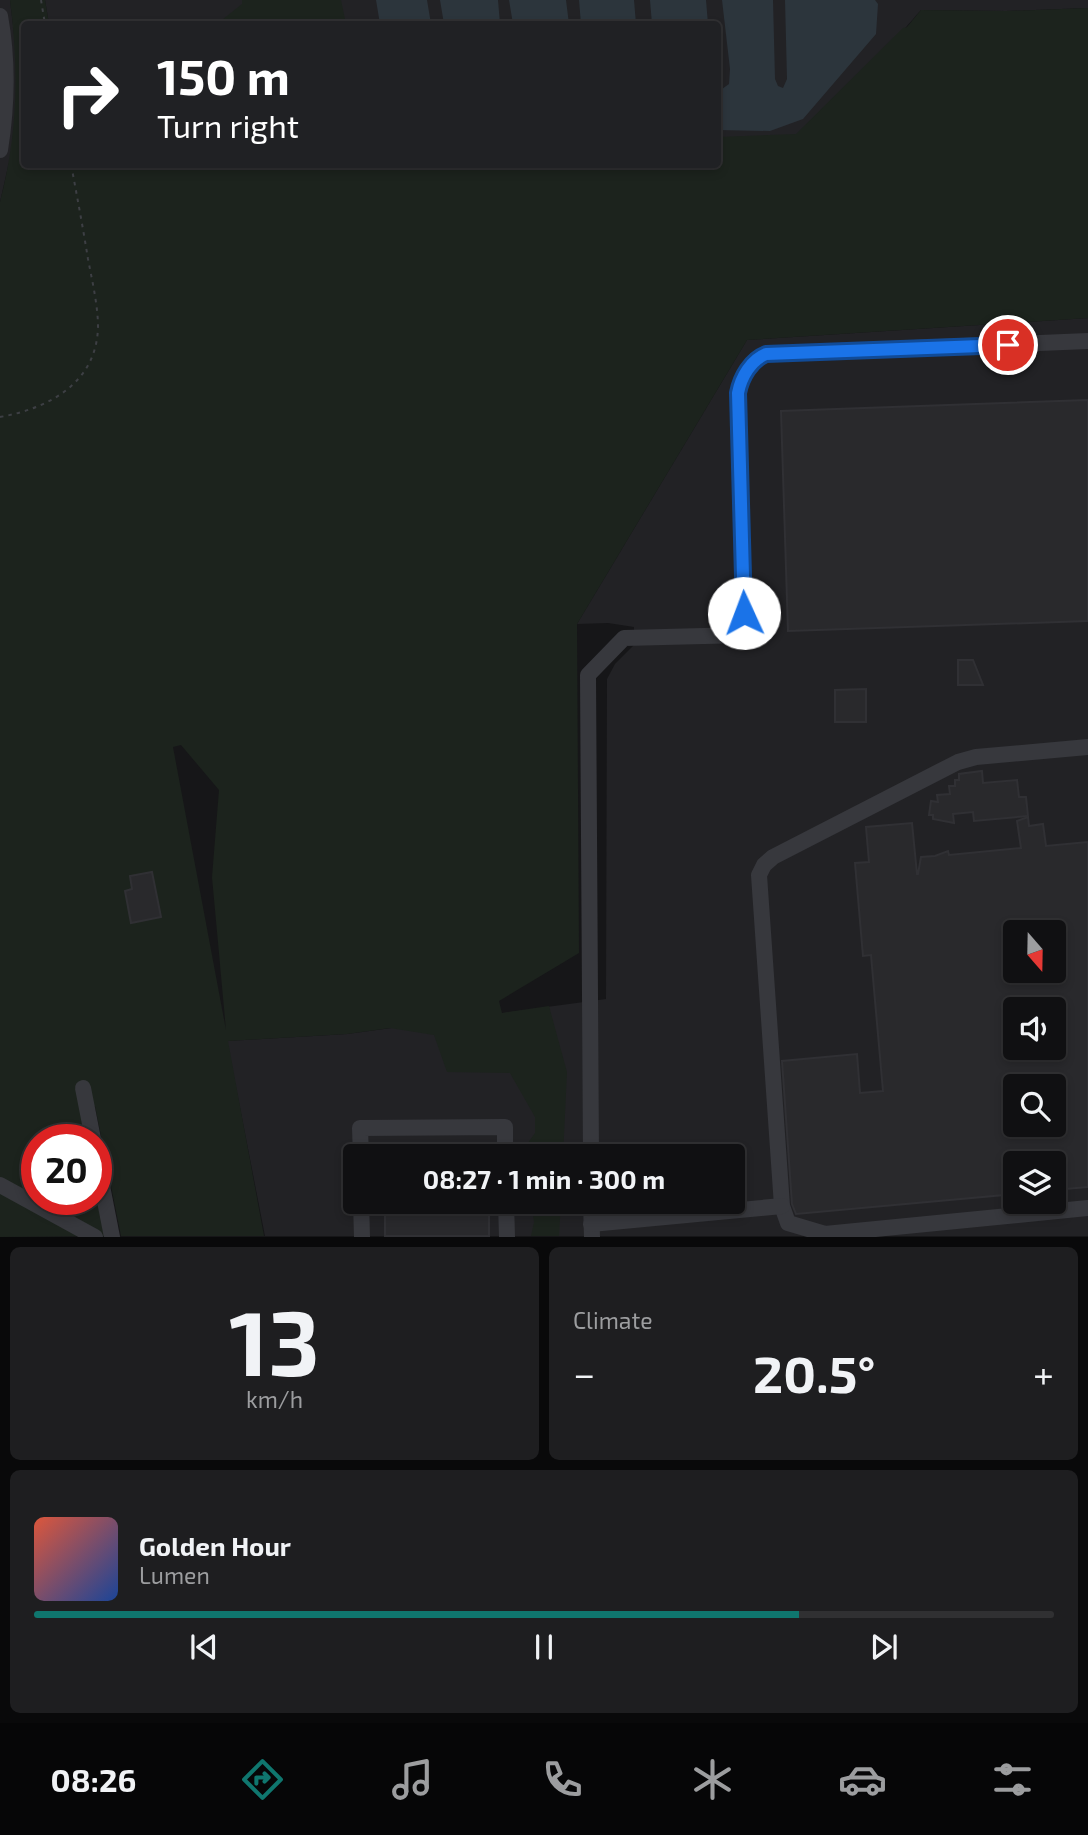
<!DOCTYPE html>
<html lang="en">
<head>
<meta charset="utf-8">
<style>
	body { margin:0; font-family:"Exo 2",sans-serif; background:#1e1e20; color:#f1f3f6; height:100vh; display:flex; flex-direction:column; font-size:26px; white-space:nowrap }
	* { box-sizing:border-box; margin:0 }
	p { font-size:23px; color:#9c9d9f }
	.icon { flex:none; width:38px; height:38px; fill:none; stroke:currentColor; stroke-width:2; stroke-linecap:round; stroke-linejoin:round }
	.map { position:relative; height:1237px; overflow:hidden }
	.panel { display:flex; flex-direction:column; gap:10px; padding:10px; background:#09090a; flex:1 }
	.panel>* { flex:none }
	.guide { position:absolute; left:21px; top:21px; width:700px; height:147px; border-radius:7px; box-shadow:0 4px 10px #0003,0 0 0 2px #303032; background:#202124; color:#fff; overflow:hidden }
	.needle { width:46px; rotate:160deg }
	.tools { position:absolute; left:1003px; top:920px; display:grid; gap:14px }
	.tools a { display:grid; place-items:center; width:63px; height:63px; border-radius:7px; background:#101012; box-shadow:0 4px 10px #0003,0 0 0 2px #303032; font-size:35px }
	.speed { position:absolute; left:21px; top:1124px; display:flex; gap:14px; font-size:35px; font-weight:700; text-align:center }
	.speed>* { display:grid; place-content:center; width:91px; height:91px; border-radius:50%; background:#101012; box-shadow:0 4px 10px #0003,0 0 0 2px #303032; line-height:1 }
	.speed .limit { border:10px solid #d22; background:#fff; color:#111 }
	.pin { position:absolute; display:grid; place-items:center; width:60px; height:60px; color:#fff; margin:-30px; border:4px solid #fff; border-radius:50%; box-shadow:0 2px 7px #0007 }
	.me { position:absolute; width:77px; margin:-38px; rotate:358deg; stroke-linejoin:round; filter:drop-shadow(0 0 5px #0008) }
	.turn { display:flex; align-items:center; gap:24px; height:147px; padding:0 21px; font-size:32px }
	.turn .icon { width:91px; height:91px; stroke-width:2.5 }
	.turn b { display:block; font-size:49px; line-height:60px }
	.big { font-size:52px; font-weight:700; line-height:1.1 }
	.panel .tile { flex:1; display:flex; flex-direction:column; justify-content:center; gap:10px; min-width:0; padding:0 24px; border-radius:10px; background:#1e1e20 }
	.panel .dial { align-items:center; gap:0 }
	.dial b { font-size:91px; line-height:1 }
	.song { display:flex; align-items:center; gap:21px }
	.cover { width:84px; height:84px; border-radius:10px; background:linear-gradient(135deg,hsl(10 70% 55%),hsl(220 70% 35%)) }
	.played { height:7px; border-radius:4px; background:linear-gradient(90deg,#0f766e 75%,#303032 75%) }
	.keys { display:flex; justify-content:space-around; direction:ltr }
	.heat { display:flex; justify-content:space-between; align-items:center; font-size:38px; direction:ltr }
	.panel .tiles { flex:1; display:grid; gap:10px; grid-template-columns:1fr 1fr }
	.tile:last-child { grid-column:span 2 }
	.trip { position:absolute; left:343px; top:1144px; width:402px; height:70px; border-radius:7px; background:#101012; box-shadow:0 4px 10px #0003,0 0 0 2px #303032; font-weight:700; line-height:70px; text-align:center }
	.menu { display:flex; height:112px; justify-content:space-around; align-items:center; background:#060607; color:#9c9d9f }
	.menu .icon { width:49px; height:49px }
	.menu .selected { color:#0f766e }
	.menu b { font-size:32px; color:#f1f3f6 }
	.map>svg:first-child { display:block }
	.built { fill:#222225; fill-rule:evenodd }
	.green { fill:#1c231d; fill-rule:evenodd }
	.water { fill:#2c353c }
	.building { fill:#29292c; stroke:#303034; stroke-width:2; fill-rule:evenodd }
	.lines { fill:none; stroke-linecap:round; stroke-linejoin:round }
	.path { stroke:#3d3f44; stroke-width:2; stroke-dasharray:3.5 5; stroke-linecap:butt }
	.minor { stroke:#37383d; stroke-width:16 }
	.route-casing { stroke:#114b97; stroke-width:18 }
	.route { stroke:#1a73e8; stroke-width:12 }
</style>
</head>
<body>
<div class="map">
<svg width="1088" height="1237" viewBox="0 0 1088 1237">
	<rect width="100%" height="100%" fill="#161618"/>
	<!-- built -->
	<g class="built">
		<path d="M 0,0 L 10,0 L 16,50 L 17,100 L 12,149 L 0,202 Z"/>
		<path d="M 45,0 L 1088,0 L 1088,8 L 1006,11 L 921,10 L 800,148 L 718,147 L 718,24 L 49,24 Z"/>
		<path d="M 1088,318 L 1088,1236 L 265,1236 L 227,1041 L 347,1034 L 606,999 L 607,679 L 615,664 L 634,645 L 634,627 L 608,623 L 577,624 L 747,340 ZM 1015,933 L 1054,933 L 1054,971 L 1015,971 ZM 1015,1010 L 1054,1010 L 1054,1048 L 1015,1048 ZM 1015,1087 L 1054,1087 L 1054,1125 L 1015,1125 ZM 355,1157 L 733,1157 L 733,1202 L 355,1202 ZM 1015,1164 L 1054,1164 L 1054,1202 L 1015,1202 Z"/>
	</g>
	<!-- green -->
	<g class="green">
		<path d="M 10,0 L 45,0 L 49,24 L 24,24 L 24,164 L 718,164 L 718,137 L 796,134 L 903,28 L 907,27 L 921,10 L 1006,11 L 1088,8 L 1088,318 L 747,340 L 577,624 L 579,953 L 499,1001 L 502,1013 L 549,1006 L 567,1072 L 563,1157 L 526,1157 L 525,1147 L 535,1133 L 535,1117 L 510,1073 L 447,1072 L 434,1035 L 390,1028 L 347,1034 L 228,1041 L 264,1236 L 121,1236 L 95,1106 L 81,1110 L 86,1139 L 37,1139 L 37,1199 L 96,1199 L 96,1188 L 106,1236 L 0,1237 L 0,202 C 18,132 19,71 10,0 ZM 181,745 L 219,790 L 212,877 L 226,1030 L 173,747 Z"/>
		<path d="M 242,0 L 341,0 L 346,24 L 217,24 L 242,4 Z"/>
		<path d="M 531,1202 L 561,1202 L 559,1236 L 531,1236 L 534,1222 Z"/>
	</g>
	<!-- water -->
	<g class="water">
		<path d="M 376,0 L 427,0 L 431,24 L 380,24 Z"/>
		<path d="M 440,0 L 498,0 L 500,24 L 444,24 Z"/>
		<path d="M 509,0 L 566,0 L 569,24 L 513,24 Z"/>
		<path d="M 579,0 L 634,0 L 636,24 L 581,24 Z"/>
		<path d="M 650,0 L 706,0 L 708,24 L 652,24 Z"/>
		<path d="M 722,0 L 773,0 L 775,79 L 778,86 L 783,88 L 787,79 L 785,0 L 875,0 L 878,4 L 876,34 L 803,119 L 770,131 L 718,130 L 718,89 L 722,89 L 729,84 L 730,69 Z"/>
	</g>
	<!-- building -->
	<g class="building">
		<path d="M 1088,400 L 1088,621 L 788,631 L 781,411 Z"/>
		<path d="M 958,660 L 973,660 L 983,685 L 958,685 Z"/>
		<path d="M 866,689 L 866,722 L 835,722 L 835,690 Z"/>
		<path d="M 982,771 L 983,783 L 1017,780 L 1019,797 L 1026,797 L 1028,816 L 974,821 L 973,812 L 953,814 L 954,823 L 933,819 L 933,815 L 929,815 L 931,801 L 938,802 L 937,795 L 950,794 L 949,786 L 955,786 L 955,780 L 959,780 L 959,774 Z"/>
		<path d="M 1028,817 L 1029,826 L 1043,824 L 1046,846 L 1088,842 L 1088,1187 L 1054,1190 L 1054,1164 L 1015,1164 L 1015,1194 L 796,1214 L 792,1204 L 782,1061 L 857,1054 L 860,1093 L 883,1091 L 871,955 L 863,956 L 855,863 L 869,862 L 866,827 L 912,823 L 917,874 L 918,874 L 921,857 L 935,856 L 948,851 L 949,855 L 1021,848 L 1017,821 ZM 1015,933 L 1054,933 L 1054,971 L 1015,971 ZM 1015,1010 L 1054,1010 L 1054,1048 L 1015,1048 ZM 1015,1087 L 1054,1087 L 1054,1125 L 1015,1125 Z"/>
		<path d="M 152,872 L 161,917 L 131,923 L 125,891 L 132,889 L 130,876 Z"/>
		<rect x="385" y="1202" width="104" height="34"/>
	</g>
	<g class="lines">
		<!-- path -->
		<g class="path">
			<path d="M 41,0 L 45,24"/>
			<path d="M 0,417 C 51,408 99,381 98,323 C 97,301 92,280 88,259 C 83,228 77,196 71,164"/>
		</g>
		<!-- minor -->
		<g class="minor">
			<path d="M 0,16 C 8,60 7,106 0,150"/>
			<path d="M 1088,747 L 976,757 L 958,762 L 773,857 L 764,865 L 759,875 L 782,1206 L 788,1223 L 825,1234 L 1088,1208"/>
			<path d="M 83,1088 L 93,1139"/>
			<path d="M 96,1155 L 112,1237"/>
			<path d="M 361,1157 L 360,1128 L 505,1127 L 505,1157"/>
			<path d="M 591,1157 L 588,675 L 624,638 L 744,635 L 738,393 C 741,377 751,360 766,354 L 1088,341"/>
			<path d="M 0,1185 L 95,1237"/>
			<path d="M 361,1202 L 362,1237"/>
			<path d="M 506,1202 L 507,1237"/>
			<path d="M 591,1202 L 592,1237"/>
			<path d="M 591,1224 L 782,1206"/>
		</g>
	</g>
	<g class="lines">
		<!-- route casing -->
		<g class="route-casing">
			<path id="route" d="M 744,613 L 738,393 C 741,377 751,360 766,354 L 1008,345"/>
		</g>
		<!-- route -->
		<use href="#route" class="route"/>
	</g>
</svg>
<div class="tools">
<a><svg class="needle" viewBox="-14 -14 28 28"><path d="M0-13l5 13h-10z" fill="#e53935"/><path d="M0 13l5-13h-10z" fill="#9c9d9f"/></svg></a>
<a><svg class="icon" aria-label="sound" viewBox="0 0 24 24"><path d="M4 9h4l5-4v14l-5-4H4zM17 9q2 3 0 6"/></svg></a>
<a><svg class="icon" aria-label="search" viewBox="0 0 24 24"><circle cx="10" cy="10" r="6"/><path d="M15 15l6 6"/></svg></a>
<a><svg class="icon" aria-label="layers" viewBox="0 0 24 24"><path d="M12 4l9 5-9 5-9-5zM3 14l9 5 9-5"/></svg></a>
</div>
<div class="speed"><div class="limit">20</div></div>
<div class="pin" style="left:1008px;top:345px;background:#d93025"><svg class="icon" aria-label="arrive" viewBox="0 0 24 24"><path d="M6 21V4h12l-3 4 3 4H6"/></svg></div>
<svg class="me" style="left:744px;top:613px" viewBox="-20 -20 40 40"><circle r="19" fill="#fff"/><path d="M0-13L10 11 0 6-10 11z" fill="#1a73e8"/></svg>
<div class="trip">08:27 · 1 min · 300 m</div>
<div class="guide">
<div class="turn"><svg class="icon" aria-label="right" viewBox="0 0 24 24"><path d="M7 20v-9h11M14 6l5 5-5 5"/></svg><div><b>150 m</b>Turn right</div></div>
</div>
</div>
<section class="panel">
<div class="tiles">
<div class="tile dial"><b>13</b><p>km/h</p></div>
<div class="tile"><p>Climate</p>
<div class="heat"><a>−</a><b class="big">20.5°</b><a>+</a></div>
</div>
<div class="tile">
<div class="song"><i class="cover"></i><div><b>Golden Hour</b><p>Lumen</p></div></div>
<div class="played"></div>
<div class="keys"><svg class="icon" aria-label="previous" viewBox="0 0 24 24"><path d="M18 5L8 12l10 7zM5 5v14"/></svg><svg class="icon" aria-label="pause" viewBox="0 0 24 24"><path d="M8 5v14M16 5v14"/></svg><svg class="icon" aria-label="next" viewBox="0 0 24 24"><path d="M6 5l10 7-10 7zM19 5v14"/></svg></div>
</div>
</div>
</section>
<nav class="menu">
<b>08:26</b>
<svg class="icon selected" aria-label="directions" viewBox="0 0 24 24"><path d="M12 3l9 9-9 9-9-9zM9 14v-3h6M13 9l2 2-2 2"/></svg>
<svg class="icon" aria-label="music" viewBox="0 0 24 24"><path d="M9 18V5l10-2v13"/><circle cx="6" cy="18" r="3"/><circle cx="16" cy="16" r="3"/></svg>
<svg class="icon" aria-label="phone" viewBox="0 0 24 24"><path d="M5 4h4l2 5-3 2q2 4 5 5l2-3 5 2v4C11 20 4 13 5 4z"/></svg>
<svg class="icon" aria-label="climate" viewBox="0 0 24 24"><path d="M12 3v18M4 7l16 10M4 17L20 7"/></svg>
<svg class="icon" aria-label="car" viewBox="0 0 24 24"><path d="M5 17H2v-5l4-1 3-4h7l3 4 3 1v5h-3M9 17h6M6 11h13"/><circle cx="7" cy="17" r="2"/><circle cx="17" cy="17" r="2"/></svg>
<svg class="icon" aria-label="filters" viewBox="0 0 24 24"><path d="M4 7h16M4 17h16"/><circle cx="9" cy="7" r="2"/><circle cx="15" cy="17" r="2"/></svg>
</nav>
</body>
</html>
